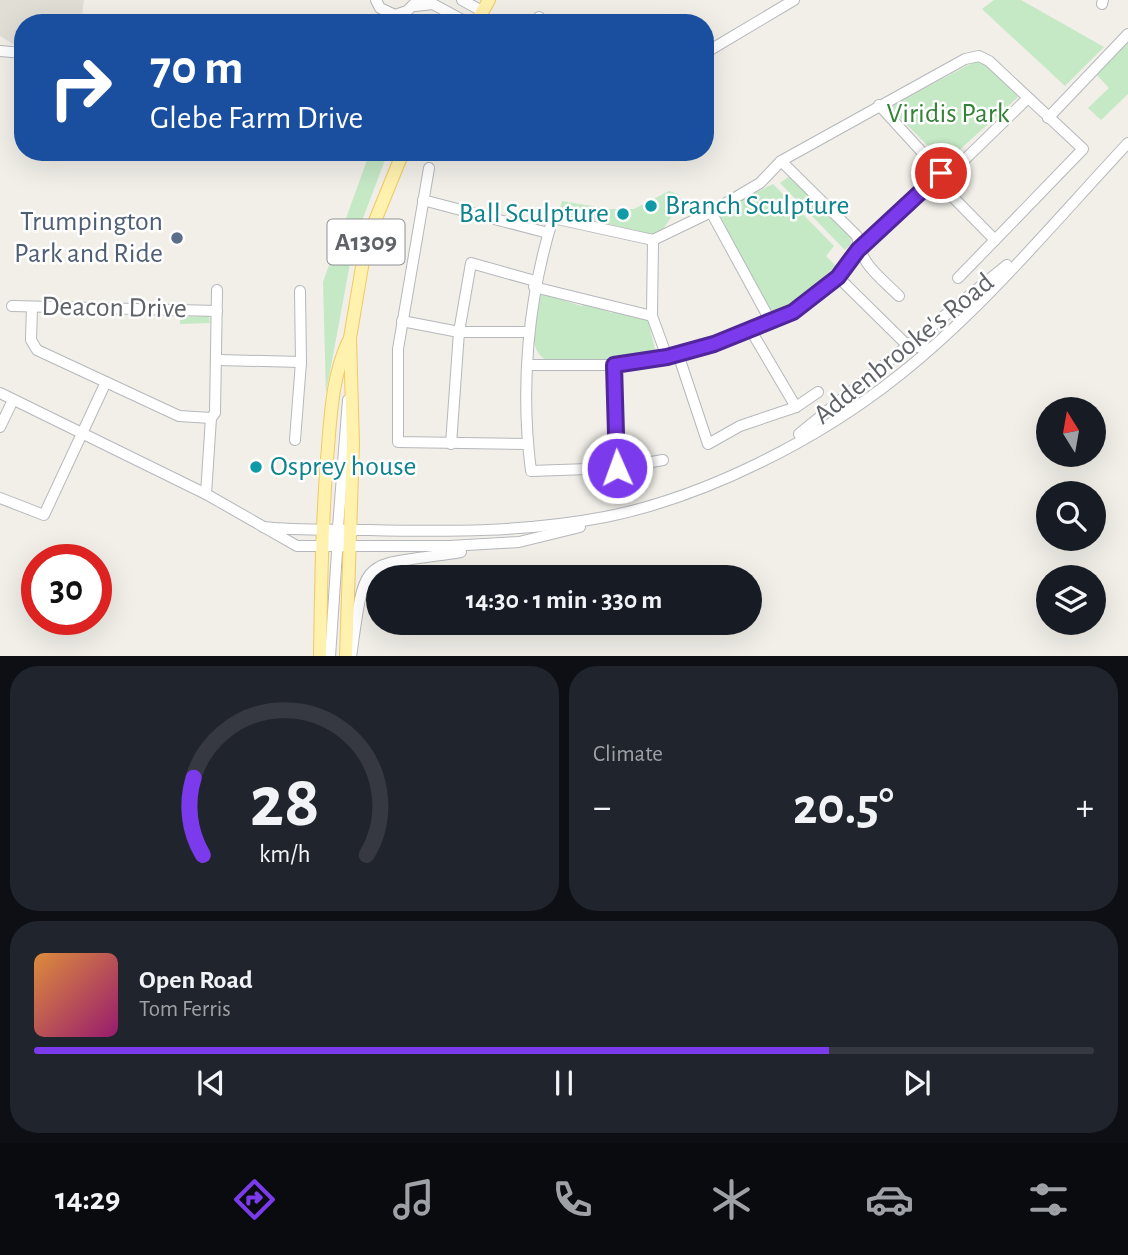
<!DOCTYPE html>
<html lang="en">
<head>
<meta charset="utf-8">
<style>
	body { margin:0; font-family:"Alegreya Sans",sans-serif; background:#20242c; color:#f1f3f6; height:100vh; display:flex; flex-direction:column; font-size:26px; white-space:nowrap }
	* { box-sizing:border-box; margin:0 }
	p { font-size:23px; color:#9ea1a6 }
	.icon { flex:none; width:38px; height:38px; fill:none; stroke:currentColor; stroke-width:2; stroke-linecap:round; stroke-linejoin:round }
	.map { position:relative; height:656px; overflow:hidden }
	.drawer { display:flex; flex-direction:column; gap:10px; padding:10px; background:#0d0f14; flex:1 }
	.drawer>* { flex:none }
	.guide { position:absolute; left:14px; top:14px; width:700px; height:147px; border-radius:28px; box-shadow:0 7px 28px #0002; background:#1a4fa0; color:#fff; overflow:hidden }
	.needle { width:46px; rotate:349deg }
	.buttons { position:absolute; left:1036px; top:397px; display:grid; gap:14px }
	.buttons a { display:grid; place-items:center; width:70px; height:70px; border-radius:50%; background:#171b24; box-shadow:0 7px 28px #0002; font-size:35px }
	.speed { position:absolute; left:21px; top:544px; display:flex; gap:14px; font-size:35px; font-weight:700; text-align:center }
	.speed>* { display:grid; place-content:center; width:91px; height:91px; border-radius:50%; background:#171b24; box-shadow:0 7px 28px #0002; line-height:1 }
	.speed .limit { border:10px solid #d22; background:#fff; color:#111 }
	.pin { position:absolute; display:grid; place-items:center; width:60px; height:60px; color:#fff; margin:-30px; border:4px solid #fff; border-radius:50%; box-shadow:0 2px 7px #0007 }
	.me { position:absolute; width:77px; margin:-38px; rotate:358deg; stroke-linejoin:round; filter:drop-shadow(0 0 5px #0008) }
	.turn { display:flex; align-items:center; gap:24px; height:147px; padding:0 21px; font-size:32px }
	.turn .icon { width:91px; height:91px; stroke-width:2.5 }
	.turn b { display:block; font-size:49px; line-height:60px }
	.big { font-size:52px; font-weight:700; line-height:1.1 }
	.drawer .card { flex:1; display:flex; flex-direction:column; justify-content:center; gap:10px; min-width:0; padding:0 24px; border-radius:28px; background:#20242c }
	.drawer .dial { align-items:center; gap:0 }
	.dial svg { height:182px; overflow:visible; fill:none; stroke:#363941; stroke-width:7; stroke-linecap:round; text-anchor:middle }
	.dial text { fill:#f1f3f6; stroke:none }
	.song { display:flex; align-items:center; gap:21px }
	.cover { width:84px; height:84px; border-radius:10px; background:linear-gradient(135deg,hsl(30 70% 55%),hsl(320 70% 35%)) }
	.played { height:7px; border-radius:4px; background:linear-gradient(90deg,#7c3aed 75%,#363941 75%) }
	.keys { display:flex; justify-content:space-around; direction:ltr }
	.heat { display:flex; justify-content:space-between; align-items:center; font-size:38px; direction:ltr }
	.drawer .tiles { flex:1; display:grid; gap:10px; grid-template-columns:1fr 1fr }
	.card:last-child { grid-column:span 2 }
	.trip { position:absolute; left:366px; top:565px; width:396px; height:70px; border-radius:35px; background:#171b24; box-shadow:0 7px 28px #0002; font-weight:700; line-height:70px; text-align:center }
	.dock { display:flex; height:112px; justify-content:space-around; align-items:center; background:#090b0e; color:#9ea1a6 }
	.dock .icon { width:49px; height:49px }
	.dock .on { color:#7c3aed }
	.dock b { font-size:32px; color:#f1f3f6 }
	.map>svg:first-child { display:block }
	.education { fill:#e1ded6 }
	.green { fill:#c5e8c5 }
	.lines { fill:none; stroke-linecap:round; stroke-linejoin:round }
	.minor-casing { stroke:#b5b8bc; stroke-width:12 }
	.major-casing { stroke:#f2c960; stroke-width:14 }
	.minor { stroke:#fff; stroke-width:10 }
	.major { stroke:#fff2af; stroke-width:12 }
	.route-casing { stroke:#51269a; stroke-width:18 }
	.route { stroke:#7c3aed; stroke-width:12 }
	.culture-dot { fill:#0f9aa8; stroke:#fff; stroke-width:2.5 }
	.service-dot { fill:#5c6f8a; stroke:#fff; stroke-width:2.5 }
	.labels { text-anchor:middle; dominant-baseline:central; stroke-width:5; stroke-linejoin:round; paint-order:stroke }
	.shield { fill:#fff; stroke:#8f9295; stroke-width:2 }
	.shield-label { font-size:26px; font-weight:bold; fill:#5f6368 }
	.park-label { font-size:28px; fill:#348238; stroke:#fff }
	.culture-label { font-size:28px; fill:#0d838f; stroke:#fff; text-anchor:start }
	.service-label { font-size:28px; fill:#4e5e75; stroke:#fff; text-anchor:end }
	.street-label { font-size:28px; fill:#5f6368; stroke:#fff }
</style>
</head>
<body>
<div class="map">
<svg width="1128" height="657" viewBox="0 0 1128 657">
	<rect width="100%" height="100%" fill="#f1efe8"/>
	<!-- education -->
	<path class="education" d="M 0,0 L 84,0 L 81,23 L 23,23 L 23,44 L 13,44 L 0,36 Z"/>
	<!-- green -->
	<g class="green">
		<path d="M 994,0 L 1021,0 L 1104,47 L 1065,86 L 982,9 Z"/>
		<path d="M 1128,40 L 1128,94 L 1101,120 L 1088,108 L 1109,88 L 1097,75 Z"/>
		<path d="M 978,60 L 987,64 L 1019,96 L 945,163 L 889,107 Z"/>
		<path d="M 370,152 L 388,152 L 354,242 L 326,393 L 323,282 Z"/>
		<path d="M 790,176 L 851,237 L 851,244 L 845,250 L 780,183 Z"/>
		<path d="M 773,184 L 834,246 L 826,256 L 836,266 L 794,304 L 777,315 L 770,313 L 719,219 L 720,211 Z"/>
		<path d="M 669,191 L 678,194 L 682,202 L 660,233 L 655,235 L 559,212 L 562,201 L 609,209 L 634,209 Z"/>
		<path d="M 543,294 L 581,306 L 586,304 L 612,313 L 615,311 L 648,319 L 655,350 L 643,359 L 546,360 C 526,348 535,317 536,296 Z"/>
		<path d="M 209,316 L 210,323 L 180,324 L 180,317 Z"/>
	</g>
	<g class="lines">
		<!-- minor casing -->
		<g class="minor-casing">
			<g id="minor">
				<path d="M 376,0 L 380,8 L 395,15 L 407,11 L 418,0"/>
				<path d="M 462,0 L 482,11"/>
				<path d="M 1102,4 L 1103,0"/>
				<path d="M 415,6 L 433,4 L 468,23"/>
				<path d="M 539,17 L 545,23"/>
				<path d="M 0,51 L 23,53"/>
				<path d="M 705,53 L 794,0"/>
				<path d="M 879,105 L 941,173"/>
				<path d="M 1048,118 L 1128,34"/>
				<path d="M 576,153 L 582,152"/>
				<path d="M 781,161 L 857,236 C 860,264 880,277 899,296"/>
				<path d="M 429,168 L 398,349 L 398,442 L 528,444"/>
				<path d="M 941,173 L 943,187 L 995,240 L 958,278"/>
				<path d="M 423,200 L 548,233"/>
				<path d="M 711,212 L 771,322"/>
				<path d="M 653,240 L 652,316 L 667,357"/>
				<path d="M 838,277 L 907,345 L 930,349"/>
				<path d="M 534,287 L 652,316"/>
				<path d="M 12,306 L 217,311"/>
				<path d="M 32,307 L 31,340 L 37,350 L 179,416 L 211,418"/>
				<path d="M 402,321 L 459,332 L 451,444"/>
				<path d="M 750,329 L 796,407"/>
				<path d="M 528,332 L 459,332 L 471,263 L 535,281"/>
				<path d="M 678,354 L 708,444 L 740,426 L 796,407 L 818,392"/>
				<path d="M 218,360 L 301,362"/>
				<path d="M 529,365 L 614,365 L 667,357 L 714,344 L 793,312 L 838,277 L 858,250 L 941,173 L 954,170 L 1027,99"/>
				<path d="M 614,365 L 617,468 L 531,471 C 520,387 528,299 553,218 L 653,240 L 711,212 L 760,183 L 781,161 L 965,59 L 979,56 L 989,61 L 1083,149 L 995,240"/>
				<path d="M 0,393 L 206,494 L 297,546 L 449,546 L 519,542 L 580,527"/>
				<path d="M 0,427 L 13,400"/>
				<path d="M 799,434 L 1007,265"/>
				<path d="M 295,440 L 301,362 L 300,291"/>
				<path d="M 617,468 L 663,460"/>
				<path d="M 206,494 L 211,418 L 215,413 L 217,290"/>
				<path d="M 0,498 L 44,515 L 106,382"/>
				<path d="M 263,527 C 298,531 333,529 369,530 C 448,532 527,532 605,517 C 706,497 819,439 898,376 C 983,309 1054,222 1128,143"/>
				<path d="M 319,545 L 332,538 L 338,527 L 348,400"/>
				<path d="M 330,657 L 337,552 L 342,536 L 352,529"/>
				<path d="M 351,657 C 366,550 360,568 461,552"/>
			</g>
		</g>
		<!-- major casing -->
		<g class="major-casing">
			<g id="major">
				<path d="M 476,23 L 489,0"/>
				<path d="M 320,657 C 321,587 322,516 328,447 C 331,410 333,375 348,342"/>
				<path d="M 346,657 L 353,444 L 350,338 L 366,243 L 403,152"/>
			</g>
		</g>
		<!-- minor -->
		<use href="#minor" class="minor"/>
		<!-- major -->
		<use href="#major" class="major"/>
	</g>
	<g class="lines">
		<!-- route casing -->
		<g class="route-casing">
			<path id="route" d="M 617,468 L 614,365 L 667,357 L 714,344 L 793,312 L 838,277 L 858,250 L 941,173"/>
		</g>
		<!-- route -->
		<use href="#route" class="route"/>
	</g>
	<!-- markers -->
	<g class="culture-dot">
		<circle cx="651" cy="206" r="7"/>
		<circle cx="623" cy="214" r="7"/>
		<circle cx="256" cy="467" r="7"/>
	</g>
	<circle class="service-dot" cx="177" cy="238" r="7"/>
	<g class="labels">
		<!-- shield labels -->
		<rect class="shield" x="327.5" y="219.5" width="77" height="45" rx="5"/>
		<g class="shield-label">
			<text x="366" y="242">A1309</text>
		</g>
		<!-- park labels -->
		<g class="park-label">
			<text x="948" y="114">Viridis Park</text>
		</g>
		<!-- culture labels -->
		<g class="culture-label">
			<text x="665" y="206">Branch Sculpture</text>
			<text x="609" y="214" text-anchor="end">Ball Sculpture</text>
			<text x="270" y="467">Osprey house</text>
		</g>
		<!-- service labels -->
		<g class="service-label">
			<text x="163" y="222">Trumpington<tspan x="163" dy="32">Park and Ride</tspan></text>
		</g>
		<!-- street labels -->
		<g class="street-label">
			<text transform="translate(114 308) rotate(1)">Deacon Drive</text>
			<text transform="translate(904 349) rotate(-39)">Addenbrooke's Road</text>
		</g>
	</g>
</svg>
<div class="buttons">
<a><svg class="needle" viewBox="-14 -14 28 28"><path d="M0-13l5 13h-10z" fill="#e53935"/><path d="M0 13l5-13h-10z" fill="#9ea1a6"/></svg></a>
<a><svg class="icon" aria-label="search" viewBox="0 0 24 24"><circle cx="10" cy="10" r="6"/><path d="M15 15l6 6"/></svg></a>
<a><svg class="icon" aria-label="layers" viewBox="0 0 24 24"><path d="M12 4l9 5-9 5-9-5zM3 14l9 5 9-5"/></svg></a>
</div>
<div class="speed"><div class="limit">30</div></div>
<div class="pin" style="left:941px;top:173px;background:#d93025"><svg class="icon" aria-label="arrive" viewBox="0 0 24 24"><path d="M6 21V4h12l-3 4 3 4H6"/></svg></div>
<svg class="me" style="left:617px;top:468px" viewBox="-20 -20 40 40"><circle r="17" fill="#7c3aed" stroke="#fff" stroke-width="3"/><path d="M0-11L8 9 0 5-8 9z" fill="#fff"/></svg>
<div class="trip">14:30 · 1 min · 330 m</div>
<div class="guide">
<div class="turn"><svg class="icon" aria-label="right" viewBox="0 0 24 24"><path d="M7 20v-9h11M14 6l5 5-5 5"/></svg><div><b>70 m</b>Glebe Farm Drive</div></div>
</div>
</div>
<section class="drawer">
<div class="tiles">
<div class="card dial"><svg viewBox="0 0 100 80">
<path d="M14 69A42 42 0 1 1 86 69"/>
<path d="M14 69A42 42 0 0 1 10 35" stroke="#7c3aed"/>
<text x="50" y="56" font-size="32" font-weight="700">28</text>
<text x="50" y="72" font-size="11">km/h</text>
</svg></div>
<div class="card"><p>Climate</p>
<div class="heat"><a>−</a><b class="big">20.5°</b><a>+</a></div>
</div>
<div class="card">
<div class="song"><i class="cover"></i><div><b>Open Road</b><p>Tom Ferris</p></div></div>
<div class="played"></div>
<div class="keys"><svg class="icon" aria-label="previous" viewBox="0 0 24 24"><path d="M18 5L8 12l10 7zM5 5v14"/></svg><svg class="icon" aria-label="pause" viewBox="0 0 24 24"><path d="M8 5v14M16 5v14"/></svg><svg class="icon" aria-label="next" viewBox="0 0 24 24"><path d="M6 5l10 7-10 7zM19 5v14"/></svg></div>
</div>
</div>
</section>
<nav class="dock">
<b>14:29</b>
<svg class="icon on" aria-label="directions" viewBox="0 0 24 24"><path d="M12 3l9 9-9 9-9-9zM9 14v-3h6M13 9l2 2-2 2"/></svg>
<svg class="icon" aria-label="music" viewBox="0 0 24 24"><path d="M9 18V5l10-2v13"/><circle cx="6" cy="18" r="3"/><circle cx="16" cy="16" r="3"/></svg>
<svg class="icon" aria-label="phone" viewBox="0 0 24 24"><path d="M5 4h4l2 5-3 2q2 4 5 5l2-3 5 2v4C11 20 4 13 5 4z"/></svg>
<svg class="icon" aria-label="climate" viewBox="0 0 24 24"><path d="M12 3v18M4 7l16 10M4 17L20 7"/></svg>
<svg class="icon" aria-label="car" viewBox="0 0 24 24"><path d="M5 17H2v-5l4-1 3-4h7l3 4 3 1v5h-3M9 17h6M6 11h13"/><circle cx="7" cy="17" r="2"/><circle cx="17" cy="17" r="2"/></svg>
<svg class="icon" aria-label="filters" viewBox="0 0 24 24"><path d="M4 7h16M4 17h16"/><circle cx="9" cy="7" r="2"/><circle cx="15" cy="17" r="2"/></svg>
</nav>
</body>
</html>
